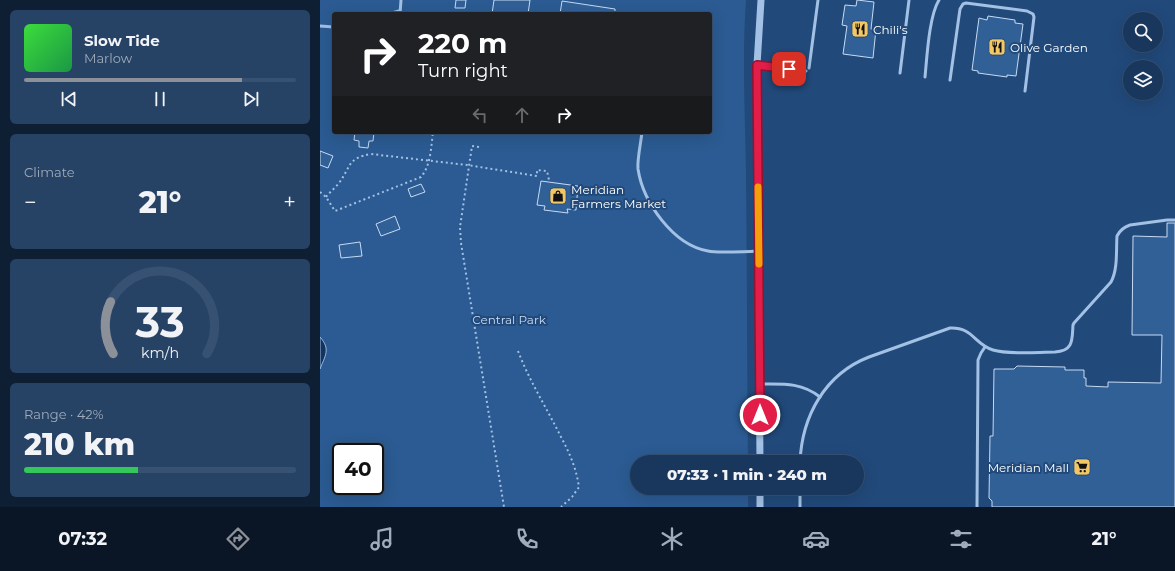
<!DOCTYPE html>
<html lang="en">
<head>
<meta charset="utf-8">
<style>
	body { margin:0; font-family:Montserrat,sans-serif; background:#264265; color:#f1f3f6; height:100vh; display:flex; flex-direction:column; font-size:15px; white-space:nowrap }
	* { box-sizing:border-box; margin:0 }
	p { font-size:13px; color:#9facbb }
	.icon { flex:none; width:22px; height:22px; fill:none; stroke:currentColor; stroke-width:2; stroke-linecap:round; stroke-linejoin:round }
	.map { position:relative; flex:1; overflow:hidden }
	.details { display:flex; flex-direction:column; gap:10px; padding:10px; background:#0e1e33; width:320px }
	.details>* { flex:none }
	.banner { position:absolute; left:12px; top:12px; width:380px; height:122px; border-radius:4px; box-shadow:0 4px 16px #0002,0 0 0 1px #375172; background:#202124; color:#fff; overflow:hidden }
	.controls { position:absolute; left:803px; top:12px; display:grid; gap:8px }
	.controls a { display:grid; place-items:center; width:40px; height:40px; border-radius:50%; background:#19375c; box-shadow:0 4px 16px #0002,0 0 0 1px #375172; font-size:20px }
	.speed { position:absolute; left:12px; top:443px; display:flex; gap:8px; font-size:20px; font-weight:700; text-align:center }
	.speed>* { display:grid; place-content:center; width:52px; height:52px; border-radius:50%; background:#19375c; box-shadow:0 4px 16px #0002,0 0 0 1px #375172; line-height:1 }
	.speed .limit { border:2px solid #111; border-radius:6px; background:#fff; color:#111 }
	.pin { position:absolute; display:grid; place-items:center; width:34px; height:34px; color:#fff; margin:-17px; border-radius:8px; box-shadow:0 2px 6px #0006 }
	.me { position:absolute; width:44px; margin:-22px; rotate:0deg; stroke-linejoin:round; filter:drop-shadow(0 0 3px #0008) }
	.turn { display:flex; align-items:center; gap:14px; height:84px; padding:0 20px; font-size:18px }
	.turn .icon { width:52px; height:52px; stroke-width:2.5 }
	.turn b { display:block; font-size:28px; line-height:34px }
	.lanes { display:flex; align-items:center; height:38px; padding:0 20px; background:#0003; justify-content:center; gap:20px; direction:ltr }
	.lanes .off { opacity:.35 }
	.big { font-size:30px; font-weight:800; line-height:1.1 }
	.details .card { flex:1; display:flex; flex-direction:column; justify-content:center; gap:6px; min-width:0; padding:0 14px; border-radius:6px; background:#264265 }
	.details .dial { align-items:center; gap:0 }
	.dial svg { height:104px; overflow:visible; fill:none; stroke:#375172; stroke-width:7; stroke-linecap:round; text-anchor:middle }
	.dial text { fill:#f1f3f6; stroke:none }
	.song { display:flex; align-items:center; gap:12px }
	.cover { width:48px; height:48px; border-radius:6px; background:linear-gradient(135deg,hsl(120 70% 55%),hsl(140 70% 35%)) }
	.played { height:4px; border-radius:2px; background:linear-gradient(90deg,#8c9099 80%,#375172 80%) }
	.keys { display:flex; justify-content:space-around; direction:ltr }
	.heat { display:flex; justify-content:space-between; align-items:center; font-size:22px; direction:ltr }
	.charge { height:6px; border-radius:3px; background:linear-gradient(90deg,#34c759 42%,#375172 0) }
	.trip { position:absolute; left:310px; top:455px; width:234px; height:40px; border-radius:20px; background:#19375c; box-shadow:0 4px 16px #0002,0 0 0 1px #375172; font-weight:800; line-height:40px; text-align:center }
	.dock { display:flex; height:64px; justify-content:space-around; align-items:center; background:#0a1625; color:#9facbb }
	.dock .icon { width:28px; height:28px }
	.dock .current { color:#8c9099 }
	.dock b { font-size:18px; color:#f1f3f6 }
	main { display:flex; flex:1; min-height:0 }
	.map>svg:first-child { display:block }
	.green { fill:#2b5b92; fill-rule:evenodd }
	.water { fill:#16345a; stroke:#96bce6 }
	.building { fill:#316097; stroke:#c6dbf4 }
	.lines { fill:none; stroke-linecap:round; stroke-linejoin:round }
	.path { stroke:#a2c1e5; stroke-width:2; stroke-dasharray:2 3; stroke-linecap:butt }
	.service { stroke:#a2c1e5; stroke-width:3 }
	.tertiary { stroke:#a2c1e5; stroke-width:7 }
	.route-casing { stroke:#92132f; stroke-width:10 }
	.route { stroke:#e11d48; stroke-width:7 }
	.slow { stroke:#f59e0b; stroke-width:7 }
	.labels { text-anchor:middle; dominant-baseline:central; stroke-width:4; stroke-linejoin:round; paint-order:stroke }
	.poi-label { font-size:12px; fill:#fff; stroke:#21497a; text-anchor:start }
	.park-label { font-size:12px; fill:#c6dbf4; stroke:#21497a }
</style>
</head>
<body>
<main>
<section class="details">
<div class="card">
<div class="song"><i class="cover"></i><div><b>Slow Tide</b><p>Marlow</p></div></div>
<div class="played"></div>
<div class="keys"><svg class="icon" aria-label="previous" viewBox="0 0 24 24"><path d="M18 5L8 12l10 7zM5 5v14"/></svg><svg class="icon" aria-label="pause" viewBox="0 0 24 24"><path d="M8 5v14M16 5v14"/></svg><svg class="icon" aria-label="next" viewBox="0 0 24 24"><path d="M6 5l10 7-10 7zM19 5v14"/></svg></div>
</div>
<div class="card"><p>Climate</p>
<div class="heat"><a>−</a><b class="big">21°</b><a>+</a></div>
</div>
<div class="card dial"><svg viewBox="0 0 100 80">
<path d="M14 69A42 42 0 1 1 86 69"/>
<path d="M14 69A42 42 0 0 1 12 29" stroke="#8c9099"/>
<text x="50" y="56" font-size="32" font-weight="700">33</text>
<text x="50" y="72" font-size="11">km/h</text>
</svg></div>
<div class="card"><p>Range · 42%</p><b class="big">210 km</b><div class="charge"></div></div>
</section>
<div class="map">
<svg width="855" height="507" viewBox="0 0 855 507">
	<rect width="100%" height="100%" fill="#21497a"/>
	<!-- green -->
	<path class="green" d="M 0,0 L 426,0 C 422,57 425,115 426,172 C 427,269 427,365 428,462 L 317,462 L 317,488 L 428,488 L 428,507 L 0,507 ZM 14,14 L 390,14 L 390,132 L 14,132 ZM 21,452 L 55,452 L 55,486 L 21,486 Z"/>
	<!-- water -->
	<path class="water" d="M 0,337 C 11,349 5,356 0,369 Z"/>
	<!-- building -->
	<g class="building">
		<path d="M 136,0 L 146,0 L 145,8 L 135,8 Z"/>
		<path d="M 174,0 L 210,0 L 208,14 L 172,14 Z"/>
		<path d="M 537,0 L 554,2 L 551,29 L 556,29 L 553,58 L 523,54 L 527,26 L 522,25 L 525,5 L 536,6 Z"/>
		<path d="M 242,1 L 295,9 L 295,14 L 240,14 Z"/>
		<path d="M 668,16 L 695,20 L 695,23 L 703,24 L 696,76 L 687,75 L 687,77 L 658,73 L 658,71 L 652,70 L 659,18 L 667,20 Z"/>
		<path d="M 35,132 L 54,132 L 53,141 L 49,141 L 48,148 L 39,147 L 39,141 L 34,140 Z"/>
		<path d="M 0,151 L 13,156 L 8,168 L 0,165 Z"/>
		<path d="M 221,181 L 258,186 L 256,210 L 247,209 L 248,213 L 224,210 L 225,206 L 217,205 Z"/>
		<path d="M 101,184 L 105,192 L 91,197 L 88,189 Z"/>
		<path d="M 75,216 L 80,229 L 61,236 L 56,224 Z"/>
		<path d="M 847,223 L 855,223 L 855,507 L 672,507 L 672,501 L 669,498 L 670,436 L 673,436 L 674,369 L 694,369 L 697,366 L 745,367 L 745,370 L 764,370 L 764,378 L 766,378 L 766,386 L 788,387 L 788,382 L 841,383 L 842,335 L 812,335 L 813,236 L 847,237 Z"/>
		<path d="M 40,242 L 42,256 L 21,258 L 19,245 Z"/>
	</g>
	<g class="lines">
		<!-- path -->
		<g class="path">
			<path d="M 159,147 L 152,146 L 140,227 L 141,243 L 184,507"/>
			<path d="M 0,192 L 6,197 L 15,211 L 101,177 C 111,165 111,147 113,132"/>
			<path d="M 6,197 C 10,192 15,188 19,183 C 31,167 27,158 51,154 L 147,165 L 217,176 L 217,170 L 227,171 L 229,180"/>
			<path d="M 198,351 C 209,380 226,407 240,435 C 249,452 256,467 259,487 L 252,497 L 241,507"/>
		</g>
		<!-- service -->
		<g class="service">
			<path d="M 68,14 L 79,11"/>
			<path d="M 80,14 L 81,0"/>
			<path d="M 0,26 L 14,27"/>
			<path d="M 437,65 L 486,71"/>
			<path d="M 489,68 L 498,0"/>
			<path d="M 580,73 L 589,0"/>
			<path d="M 605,77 C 607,57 609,16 619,0"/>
			<path d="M 630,80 L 640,9 L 643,4 L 646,3 L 707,11 L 713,14 L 714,17 L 705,91"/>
			<path d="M 322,132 C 321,142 317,160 318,169 C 323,202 353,245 388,251 C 393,252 398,252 403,252 C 415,252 426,252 437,251"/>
			<path d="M 440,384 C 462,384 481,382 500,397"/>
			<path d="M 480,462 C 482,416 505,374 549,357 L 630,328 C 653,327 654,344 673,350 C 689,355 718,352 735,352 C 754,351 752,339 753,325 L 754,323 L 791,282 C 798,269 796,251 797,236 C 800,230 804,227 810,225 L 847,220 L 855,220"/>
			<path d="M 480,488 L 480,507"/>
			<path d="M 657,507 L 658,360 L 661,353 L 665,347"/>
		</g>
		<!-- tertiary -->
		<g class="tertiary">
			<path d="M 440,462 L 437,65 L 441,0"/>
			<path d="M 440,488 L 440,507"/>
		</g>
	</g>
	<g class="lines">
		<!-- route casing -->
		<g class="route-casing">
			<path id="route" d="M 440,415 L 437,65 L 469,69"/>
		</g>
		<!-- route -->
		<use href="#route" class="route"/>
		<!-- slow -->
		<path class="slow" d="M 438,187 L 439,264"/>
	</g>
	<!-- icons -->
	<defs>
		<g id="restaurant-square" transform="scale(0.9)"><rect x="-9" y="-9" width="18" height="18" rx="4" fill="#f2c764" stroke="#21497a"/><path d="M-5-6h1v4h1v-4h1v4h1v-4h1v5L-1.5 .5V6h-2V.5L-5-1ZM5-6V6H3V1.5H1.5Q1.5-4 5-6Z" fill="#111"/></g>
		<g id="shop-square" transform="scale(0.9)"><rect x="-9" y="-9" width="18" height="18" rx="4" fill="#f2c764" stroke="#21497a"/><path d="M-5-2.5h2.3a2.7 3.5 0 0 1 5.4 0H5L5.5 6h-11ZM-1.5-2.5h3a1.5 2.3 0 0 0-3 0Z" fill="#111"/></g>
		<g id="supermarket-square" transform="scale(0.9)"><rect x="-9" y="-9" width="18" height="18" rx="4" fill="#f2c764" stroke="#21497a"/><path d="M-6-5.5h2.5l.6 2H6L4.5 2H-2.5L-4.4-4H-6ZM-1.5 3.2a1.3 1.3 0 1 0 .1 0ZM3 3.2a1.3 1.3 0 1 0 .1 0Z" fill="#111"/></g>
	</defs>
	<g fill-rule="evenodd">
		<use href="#restaurant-square" x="540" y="29"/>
		<use href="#restaurant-square" x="677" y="47"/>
		<use href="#shop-square" x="238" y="196"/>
		<use href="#supermarket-square" x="762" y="467"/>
	</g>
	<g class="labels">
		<!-- poi labels -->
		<g class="poi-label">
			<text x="553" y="29">Chili's</text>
			<text x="690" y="47">Olive Garden</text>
			<text x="251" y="189">Meridian<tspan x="251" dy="14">Farmers Market</tspan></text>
			<text x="749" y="467" text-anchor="end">Meridian Mall</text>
		</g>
		<!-- park labels -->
		<g class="park-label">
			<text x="189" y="319">Central Park</text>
		</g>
	</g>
</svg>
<div class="controls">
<a><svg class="icon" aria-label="search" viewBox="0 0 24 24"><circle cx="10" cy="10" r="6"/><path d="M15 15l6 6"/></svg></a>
<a><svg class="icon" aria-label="layers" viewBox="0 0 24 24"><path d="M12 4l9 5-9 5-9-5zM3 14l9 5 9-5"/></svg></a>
</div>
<div class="speed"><div class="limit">40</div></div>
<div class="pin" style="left:469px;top:69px;background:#d93025"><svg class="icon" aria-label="arrive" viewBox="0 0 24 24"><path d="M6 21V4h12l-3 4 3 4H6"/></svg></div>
<svg class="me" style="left:440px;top:415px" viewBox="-20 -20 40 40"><circle r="17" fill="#e11d48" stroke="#fff" stroke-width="3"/><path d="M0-11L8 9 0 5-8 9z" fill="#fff"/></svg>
<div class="trip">07:33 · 1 min · 240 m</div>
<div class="banner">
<div class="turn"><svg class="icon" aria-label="right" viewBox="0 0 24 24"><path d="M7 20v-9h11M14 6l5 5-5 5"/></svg><div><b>220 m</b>Turn right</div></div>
<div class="lanes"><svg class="icon off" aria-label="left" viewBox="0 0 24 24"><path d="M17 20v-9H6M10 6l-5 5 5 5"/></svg><svg class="icon off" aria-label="ahead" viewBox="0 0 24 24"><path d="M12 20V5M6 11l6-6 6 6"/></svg><svg class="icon" aria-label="right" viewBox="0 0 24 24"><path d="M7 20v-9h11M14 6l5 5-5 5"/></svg></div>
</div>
</div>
</main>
<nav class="dock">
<b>07:32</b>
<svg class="icon current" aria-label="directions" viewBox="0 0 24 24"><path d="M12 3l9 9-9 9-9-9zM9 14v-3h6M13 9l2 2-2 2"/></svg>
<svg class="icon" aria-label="music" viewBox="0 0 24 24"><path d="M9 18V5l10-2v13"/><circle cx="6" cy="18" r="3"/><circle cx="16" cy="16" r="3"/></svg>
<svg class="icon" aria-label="phone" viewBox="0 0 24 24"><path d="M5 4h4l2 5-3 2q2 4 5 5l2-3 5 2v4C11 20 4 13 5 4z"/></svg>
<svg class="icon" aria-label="climate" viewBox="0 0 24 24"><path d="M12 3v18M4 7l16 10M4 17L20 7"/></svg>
<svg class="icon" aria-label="car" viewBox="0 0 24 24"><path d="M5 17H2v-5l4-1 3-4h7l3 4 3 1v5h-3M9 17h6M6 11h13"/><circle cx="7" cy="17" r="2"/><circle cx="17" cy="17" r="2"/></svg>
<svg class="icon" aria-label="filters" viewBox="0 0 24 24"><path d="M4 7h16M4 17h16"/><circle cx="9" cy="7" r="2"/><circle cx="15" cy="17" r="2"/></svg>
<b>21°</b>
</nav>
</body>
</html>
